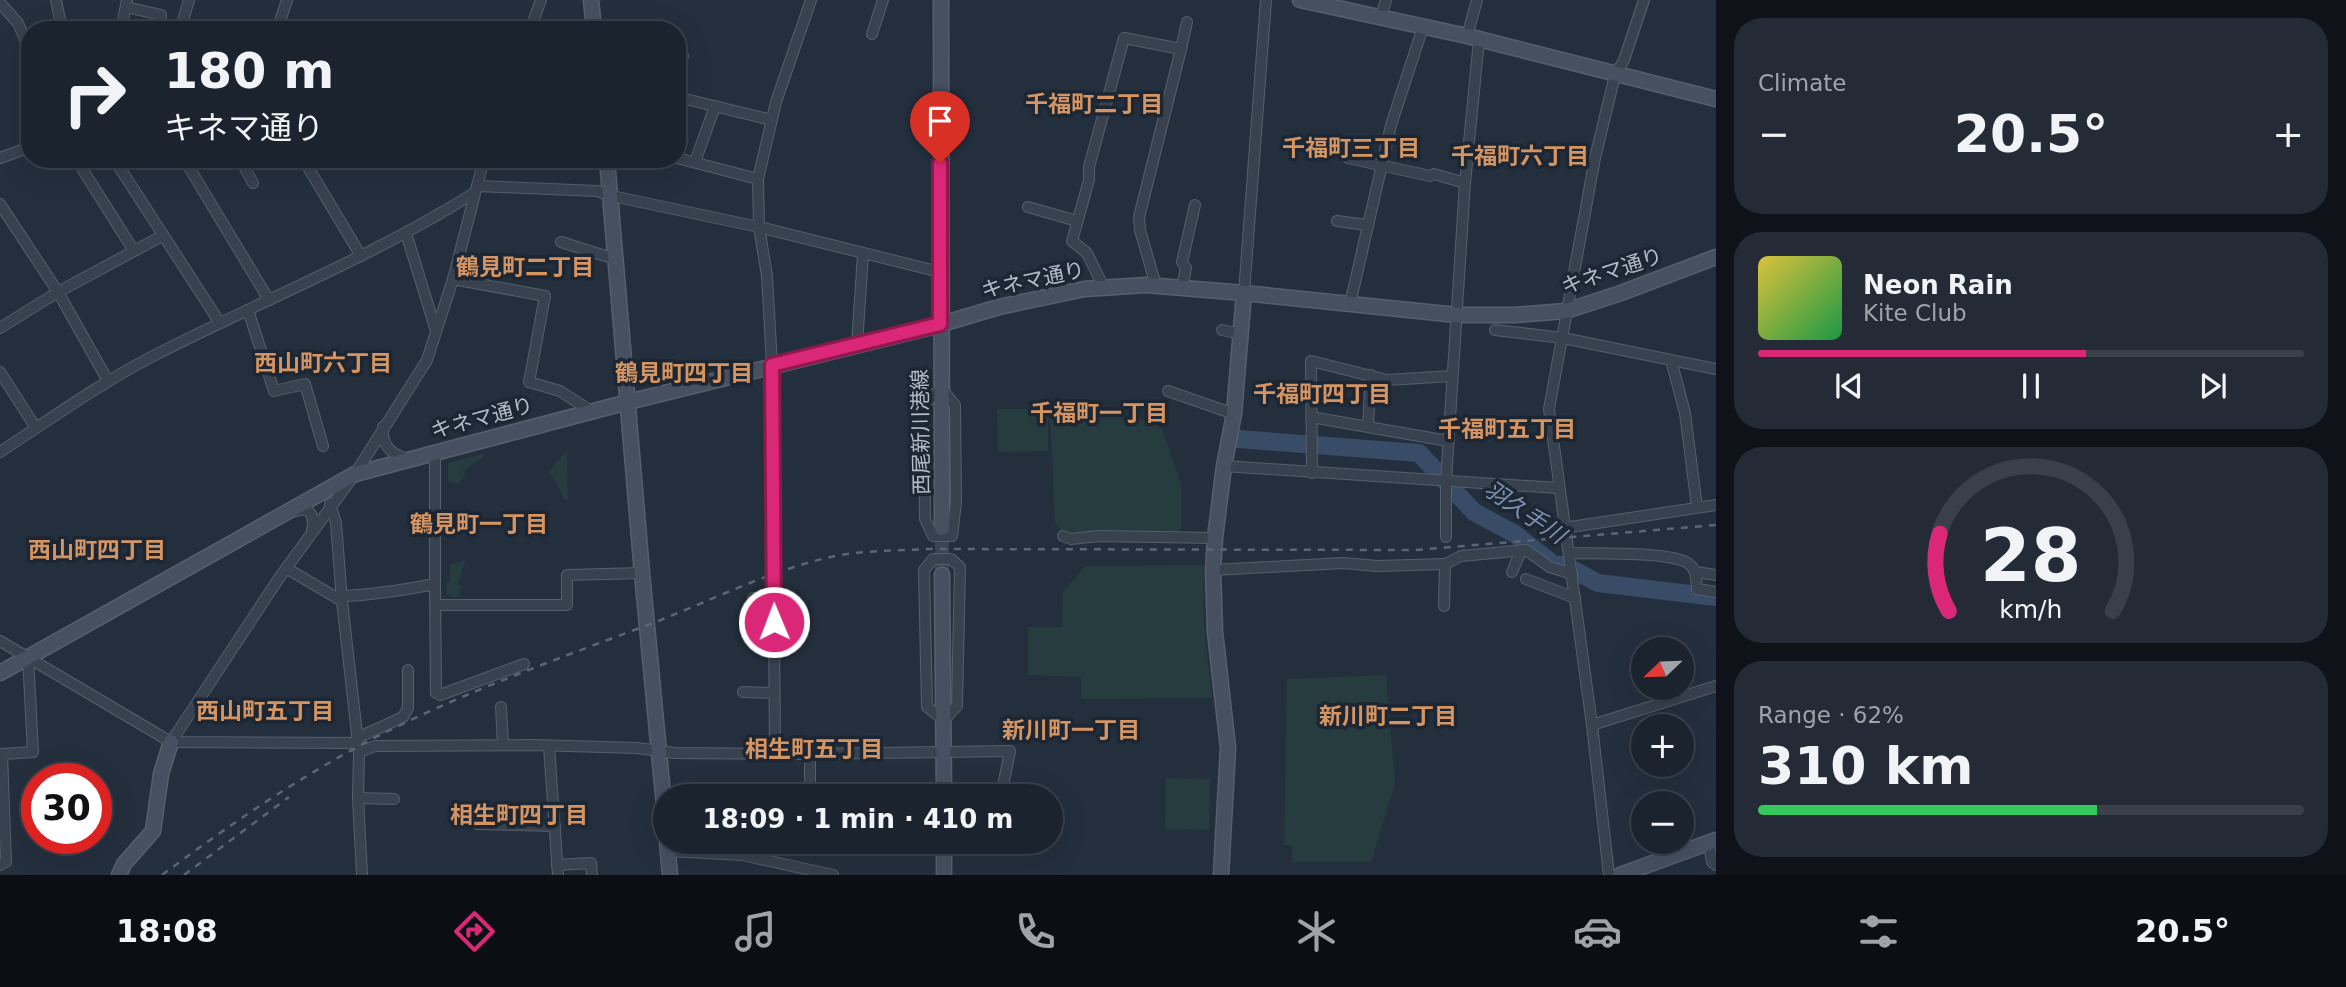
<!DOCTYPE html>
<html lang="en">
<head>
<meta charset="utf-8">
<style>
	body { margin:0; font-family:"DejaVu Sans","Noto Sans JP",sans-serif; background:#242b36; color:#f1f3f6; height:100vh; display:flex; flex-direction:column; font-size:26px; white-space:nowrap }
	* { box-sizing:border-box; margin:0 }
	p { font-size:23px; color:#a0a4aa }
	.icon { flex:none; width:38px; height:38px; fill:none; stroke:currentColor; stroke-width:2; stroke-linecap:round; stroke-linejoin:round }
	.map { position:relative; flex:1; overflow:hidden }
	.drawer { display:flex; flex-direction:column; gap:18px; padding:18px; background:#0f1319; width:630px }
	.drawer>* { flex:none }
	.hud { position:absolute; left:21px; top:21px; width:665px; height:147px; border-radius:28px; box-shadow:0 7px 28px #0002,0 0 0 2px #39404a; background:#1b232e; color:#f1f3f6; overflow:hidden }
	.needle { width:46px; rotate:247deg }
	.controls { position:absolute; left:1631px; top:637px; display:grid; gap:14px }
	.controls a { display:grid; place-items:center; width:63px; height:63px; border-radius:50%; background:#1b232e; box-shadow:0 7px 28px #0002,0 0 0 2px #39404a; font-size:35px }
	.speed { position:absolute; left:21px; top:763px; display:flex; gap:14px; font-size:35px; font-weight:700; text-align:center }
	.speed>* { display:grid; place-content:center; width:91px; height:91px; border-radius:50%; background:#1b232e; box-shadow:0 7px 28px #0002,0 0 0 2px #39404a; line-height:1 }
	.speed .limit { border:10px solid #d22; background:#fff; color:#111 }
	.pin { position:absolute; display:grid; place-items:center; width:60px; height:60px; color:#fff; margin:-72px -30px; border-radius:50% 50% 50% 0; rotate:-45deg; box-shadow:0 0 7px #0007 }
	.pin .icon { rotate:45deg }
	.me { position:absolute; width:77px; margin:-38px; rotate:359deg; stroke-linejoin:round; filter:drop-shadow(0 0 5px #0008) }
	.turn { display:flex; align-items:center; gap:24px; height:147px; padding:0 28px; font-size:32px }
	.turn .icon { width:91px; height:91px; stroke-width:2.5 }
	.turn b { display:block; font-size:49px; line-height:60px }
	.big { font-size:52px; font-weight:700; line-height:1.1 }
	.drawer .tile { flex:1; display:flex; flex-direction:column; justify-content:center; gap:10px; min-width:0; padding:0 24px; border-radius:28px; background:#242b36 }
	.drawer .dial { align-items:center; gap:0 }
	.dial svg { height:182px; overflow:visible; fill:none; stroke:#39404a; stroke-width:7; stroke-linecap:round; text-anchor:middle }
	.dial text { fill:#f1f3f6; stroke:none }
	.song { display:flex; align-items:center; gap:21px }
	.cover { width:84px; height:84px; border-radius:10px; background:linear-gradient(135deg,hsl(50 70% 55%),hsl(140 70% 35%)) }
	.played { height:7px; border-radius:4px; background:linear-gradient(90deg,#db2777 60%,#39404a 60%) }
	.keys { display:flex; justify-content:space-around; direction:ltr }
	.heat { display:flex; justify-content:space-between; align-items:center; font-size:38px; direction:ltr }
	.charge { height:10px; border-radius:5px; background:linear-gradient(90deg,#34c759 62%,#39404a 0) }
	.trip { position:absolute; left:653px; top:784px; width:410px; height:70px; border-radius:35px; background:#1b232e; box-shadow:0 7px 28px #0002,0 0 0 2px #39404a; font-weight:700; line-height:70px; text-align:center }
	.menu { display:flex; height:112px; justify-content:space-around; align-items:center; background:#0b0e12; color:#a0a4aa }
	.menu .icon { width:49px; height:49px }
	.menu .selected { color:#db2777 }
	.menu b { font-size:32px; color:#f1f3f6 }
	main { display:flex; flex:1; min-height:0 }
	.map>svg:first-child { display:block }
	.green { fill:#263c3f }
	.lines { fill:none; stroke-linecap:round; stroke-linejoin:round }
	.river { stroke:#394c67; stroke-width:18 }
	.secondary-tunnel { stroke:#3a4453; stroke-width:14; stroke-dasharray:14 7; stroke-linecap:butt }
	.street-casing { stroke:#565f6c; stroke-width:12 }
	.secondary-casing { stroke:#565f6c; stroke-width:17 }
	.street { stroke:#38414e; stroke-width:10 }
	.secondary { stroke:#465061; stroke-width:14 }
	.rail { stroke:#5a6575; stroke-width:2.5; stroke-dasharray:7 7; stroke-linecap:butt }
	.route-casing { stroke:#8e194d; stroke-width:18 }
	.route { stroke:#db2777; stroke-width:12 }
	.labels { text-anchor:middle; dominant-baseline:central; stroke-width:7; stroke-linejoin:round; paint-order:stroke }
	.street-label { font-size:21px; fill:#b4bcc9; stroke:#1d2633 }
	.neighbourhood-label { font-size:23px; font-weight:bold; fill:#d59563; stroke:#1d2633 }
	.water-label { font-size:23px; font-style:italic; fill:#7c92b1; stroke:#1d2633 }
</style>
</head>
<body>
<main>
<div class="map">
<svg width="1716" height="875" viewBox="0 0 1716 875">
	<rect width="100%" height="100%" fill="#242f3e"/>
	<!-- green -->
	<g class="green">
		<path d="M 997,409 L 1048,409 L 1048,451 L 998,452 Z"/>
		<path d="M 1076,409 L 1150,421 L 1162,429 L 1181,484 L 1181,535 L 1064,533 L 1055,523 L 1050,410 Z"/>
		<path d="M 567,451 L 568,500 L 564,499 L 557,483 L 548,472 Z"/>
		<path d="M 483,454 L 484,457 L 463,470 L 465,476 L 457,484 L 448,481 L 448,463 Z"/>
		<path d="M 466,560 L 457,585 L 460,586 L 460,597 L 450,597 L 447,594 L 446,583 L 450,580 L 450,565 Z"/>
		<path d="M 1203,565 L 1204,624 L 1212,698 L 1081,699 L 1081,677 L 1028,675 L 1028,627 L 1062,627 L 1063,592 L 1085,566 Z"/>
		<path d="M 1386,675 L 1395,783 L 1371,862 L 1292,862 L 1292,845 L 1284,845 L 1287,679 Z"/>
		<path d="M 1166,778 L 1210,779 L 1209,830 L 1165,829 Z"/>
	</g>
	<g class="lines">
		<!-- river -->
		<path class="river" d="M 1238,439 L 1419,453 L 1474,512 L 1515,534 L 1553,564 L 1566,566 L 1598,583 L 1716,597"/>
		<!-- secondary-tunnel -->
		<path class="secondary-tunnel" d="M 942,575 L 942,528"/>
		<!-- street casing -->
		<g class="street-casing">
			<g id="street">
				<path d="M 56,0 L 62,30"/>
				<path d="M 0,3 L 18,23 L 30,51"/>
				<path d="M 126,7 L 161,15 L 159,30"/>
				<path d="M 1381,17 L 1386,0"/>
				<path d="M 121,30 L 127,0"/>
				<path d="M 180,30 L 189,0"/>
				<path d="M 277,30 L 287,0"/>
				<path d="M 530,30 L 541,0"/>
				<path d="M 872,34 L 883,0"/>
				<path d="M 1467,36 L 1477,0"/>
				<path d="M 1181,49 L 1187,22"/>
				<path d="M 677,71 L 683,56"/>
				<path d="M 677,97 L 772,120"/>
				<path d="M 0,158 L 30,147"/>
				<path d="M 677,158 L 758,179"/>
				<path d="M 1348,158 L 1430,176 L 1434,174 L 1465,183"/>
				<path d="M 76,159 L 134,251"/>
				<path d="M 114,159 L 220,323"/>
				<path d="M 184,159 L 269,300"/>
				<path d="M 240,159 L 253,183"/>
				<path d="M 303,159 L 361,256"/>
				<path d="M 695,162 L 715,106"/>
				<path d="M 477,186 L 597,191 L 612,196 L 759,227 L 940,272"/>
				<path d="M 0,204 L 58,292 L 108,381"/>
				<path d="M 1028,207 L 1077,221"/>
				<path d="M 1337,221 L 1367,225"/>
				<path d="M 406,233 L 436,331"/>
				<path d="M 561,242 L 615,259"/>
				<path d="M 453,279 L 545,296 L 529,382 L 560,391 L 591,411"/>
				<path d="M 1104,288 L 1087,253 L 1072,241 L 1089,180 L 1089,167 L 1124,38 L 1181,49 L 1139,217 L 1140,230 L 1156,286"/>
				<path d="M 1182,288 L 1186,268 L 1182,262 L 1195,205"/>
				<path d="M 1244,293 L 1266,0"/>
				<path d="M 1350,304 L 1391,125 L 1423,27"/>
				<path d="M 248,310 L 274,391 L 305,384 L 323,446"/>
				<path d="M 0,328 L 58,292 L 162,236"/>
				<path d="M 1222,330 L 1240,334"/>
				<path d="M 1495,330 L 1563,338 L 1716,369"/>
				<path d="M 857,345 L 863,254"/>
				<path d="M 1671,360 L 1685,413 L 1697,507"/>
				<path d="M 0,372 L 36,428"/>
				<path d="M 941,388 L 955,405 L 956,503 L 952,536 L 933,536 L 925,519 L 924,405 Z"/>
				<path d="M 1168,391 L 1234,414"/>
				<path d="M 1311,417 L 1448,441"/>
				<path d="M 1368,425 L 1371,375"/>
				<path d="M 383,427 C 381,445 391,454 407,459"/>
				<path d="M 0,452 C 52,418 102,382 157,354 C 263,300 374,256 474,193"/>
				<path d="M 1224,466 L 1558,488"/>
				<path d="M 1312,473 L 1311,361 L 1387,380 L 1452,376"/>
				<path d="M 330,504 L 336,523 L 342,601 L 359,752 L 358,798 L 362,875"/>
				<path d="M 295,511 C 310,506 315,516 312,529"/>
				<path d="M 1564,528 L 1716,505"/>
				<path d="M 1063,536 L 1071,539 L 1098,536 L 1215,538"/>
				<path d="M 1446,537 L 1446,481 L 1465,183 L 1479,40"/>
				<path d="M 1569,553 C 1593,554 1672,551 1689,564 C 1697,570 1696,579 1697,589 L 1716,592"/>
				<path d="M 933,559 L 951,559 L 960,567 L 957,706 L 944,720 L 927,707 L 924,570 Z"/>
				<path d="M 1445,564 L 1461,556 L 1526,550 L 1550,567 L 1572,574"/>
				<path d="M 286,568 L 342,601"/>
				<path d="M 1213,570 L 1343,563 L 1377,566 L 1445,564 L 1444,606"/>
				<path d="M 1512,572 L 1521,551"/>
				<path d="M 1696,572 L 1716,575"/>
				<path d="M 1526,579 L 1575,598"/>
				<path d="M 435,584 L 435,452"/>
				<path d="M 341,596 C 373,595 404,590 435,584 L 436,693 L 440,695 L 524,664"/>
				<path d="M 753,598 L 773,598"/>
				<path d="M 436,605 L 567,605 L 567,575 L 642,573"/>
				<path d="M 0,641 L 171,742 L 358,743"/>
				<path d="M 743,692 L 774,693"/>
				<path d="M 501,707 L 503,745"/>
				<path d="M 1592,725 L 1716,686"/>
				<path d="M 357,738 L 403,717 L 408,708 L 408,670"/>
				<path d="M 171,742 L 279,578 L 355,474 L 427,360 L 453,279 L 484,159"/>
				<path d="M 549,746 L 558,875"/>
				<path d="M 359,752 L 375,746 L 534,745 L 637,748 L 675,753 L 810,754 L 1010,751 L 1001,796"/>
				<path d="M 775,753 L 772,365 L 767,276 L 759,227 L 758,179 L 776,102 L 811,0"/>
				<path d="M 810,793 L 832,796"/>
				<path d="M 810,796 L 810,754"/>
				<path d="M 358,798 L 394,799"/>
				<path d="M 477,824 L 555,826"/>
				<path d="M 743,842 L 742,855 L 833,875"/>
				<path d="M 1709,843 L 1712,862 L 1716,865"/>
				<path d="M 668,851 L 742,855"/>
				<path d="M 0,865 L 6,862 L 2,754 L 33,752 L 28,657"/>
				<path d="M 557,865 L 591,863 L 592,875"/>
				<path d="M 1609,875 L 1592,725 L 1549,409 L 1595,158 L 1615,75 L 1624,60 L 1644,0"/>
			</g>
		</g>
		<!-- secondary casing -->
		<g class="secondary-casing">
			<g id="secondary">
				<path d="M 591,0 L 594,30"/>
				<path d="M 941,0 L 942,528"/>
				<path d="M 1300,0 L 1467,36 L 1716,99"/>
				<path d="M 607,159 L 642,573 L 665,816"/>
				<path d="M 942,575 L 944,796"/>
				<path d="M 0,673 L 355,474 L 628,402 L 928,328 L 999,307 L 1084,289 L 1146,285 L 1244,293 L 1457,315 L 1515,315 L 1566,311 L 1621,293 L 1716,257"/>
				<path d="M 667,842 L 670,875"/>
				<path d="M 119,875 L 124,864 L 153,831 L 161,774 L 171,742"/>
				<path d="M 944,875 L 944,842"/>
				<path d="M 1221,875 L 1228,748 L 1215,632 L 1213,570 L 1215,538 L 1224,466 L 1234,414 L 1244,293"/>
				<path d="M 1620,875 L 1716,840"/>
			</g>
		</g>
		<!-- street -->
		<use href="#street" class="street"/>
		<!-- secondary -->
		<use href="#secondary" class="secondary"/>
		<!-- rail -->
		<g class="rail">
			<path d="M 162,875 C 237,819 314,767 398,726 C 481,686 568,655 653,623 C 710,601 767,572 826,558 C 859,550 893,551 926,549 L 1416,550 L 1716,525"/>
			<path d="M 184,875 L 289,797"/>
		</g>
	</g>
	<g class="lines">
		<!-- route casing -->
		<g class="route-casing">
			<path id="route" d="M 774,622 L 772,365 L 940,324 L 940,163"/>
		</g>
		<!-- route -->
		<use href="#route" class="route"/>
	</g>
	<g class="labels">
		<!-- street labels -->
		<g class="street-label">
			<text transform="translate(1612 271) rotate(-18)">キネマ通り</text>
			<text transform="translate(1033 280) rotate(-12)">キネマ通り</text>
			<text transform="translate(482 418) rotate(-15)">キネマ通り</text>
			<text transform="translate(921 432) rotate(-91)">西尾新川港線</text>
		</g>
		<!-- neighbourhood labels -->
		<g class="neighbourhood-label">
			<text x="1094" y="104">千福町二丁目</text>
			<text x="1351" y="148">千福町三丁目</text>
			<text x="1520" y="156">千福町六丁目</text>
			<text x="525" y="267">鶴見町二丁目</text>
			<text x="323" y="363">西山町六丁目</text>
			<text x="684" y="373">鶴見町四丁目</text>
			<text x="1322" y="394">千福町四丁目</text>
			<text x="1099" y="413">千福町一丁目</text>
			<text x="1507" y="429">千福町五丁目</text>
			<text x="479" y="524">鶴見町一丁目</text>
			<text x="97" y="550">西山町四丁目</text>
			<text x="265" y="711">西山町五丁目</text>
			<text x="1388" y="716">新川町二丁目</text>
			<text x="1071" y="730">新川町一丁目</text>
			<text x="814" y="749">相生町五丁目</text>
			<text x="519" y="815">相生町四丁目</text>
		</g>
		<!-- water labels -->
		<g class="water-label">
			<text transform="translate(1525 512) rotate(34)">羽久手川</text>
		</g>
	</g>
</svg>
<div class="controls">
<a><svg class="needle" viewBox="-14 -14 28 28"><path d="M0-13l5 13h-10z" fill="#e53935"/><path d="M0 13l5-13h-10z" fill="#a0a4aa"/></svg></a>
<a>+</a>
<a>−</a>
</div>
<div class="speed"><div class="limit">30</div></div>
<div class="pin" style="left:940px;top:163px;background:#d93025"><svg class="icon" aria-label="arrive" viewBox="0 0 24 24"><path d="M6 21V4h12l-3 4 3 4H6"/></svg></div>
<svg class="me" style="left:774px;top:622px" viewBox="-20 -20 40 40"><circle r="17" fill="#db2777" stroke="#fff" stroke-width="3"/><path d="M0-11L8 9 0 5-8 9z" fill="#fff"/></svg>
<div class="trip">18:09 · 1 min · 410 m</div>
<div class="hud">
<div class="turn"><svg class="icon" aria-label="right" viewBox="0 0 24 24"><path d="M7 20v-9h11M14 6l5 5-5 5"/></svg><div><b>180 m</b>キネマ通り</div></div>
</div>
</div>
<section class="drawer">
<div class="tile"><p>Climate</p>
<div class="heat"><a>−</a><b class="big">20.5°</b><a>+</a></div>
</div>
<div class="tile">
<div class="song"><i class="cover"></i><div><b>Neon Rain</b><p>Kite Club</p></div></div>
<div class="played"></div>
<div class="keys"><svg class="icon" aria-label="previous" viewBox="0 0 24 24"><path d="M18 5L8 12l10 7zM5 5v14"/></svg><svg class="icon" aria-label="pause" viewBox="0 0 24 24"><path d="M8 5v14M16 5v14"/></svg><svg class="icon" aria-label="next" viewBox="0 0 24 24"><path d="M6 5l10 7-10 7zM19 5v14"/></svg></div>
</div>
<div class="tile dial"><svg viewBox="0 0 100 80">
<path d="M14 69A42 42 0 1 1 86 69"/>
<path d="M14 69A42 42 0 0 1 10 35" stroke="#db2777"/>
<text x="50" y="56" font-size="32" font-weight="700">28</text>
<text x="50" y="72" font-size="11">km/h</text>
</svg></div>
<div class="tile"><p>Range · 62%</p><b class="big">310 km</b><div class="charge"></div></div>
</section>
</main>
<nav class="menu">
<b>18:08</b>
<svg class="icon selected" aria-label="directions" viewBox="0 0 24 24"><path d="M12 3l9 9-9 9-9-9zM9 14v-3h6M13 9l2 2-2 2"/></svg>
<svg class="icon" aria-label="music" viewBox="0 0 24 24"><path d="M9 18V5l10-2v13"/><circle cx="6" cy="18" r="3"/><circle cx="16" cy="16" r="3"/></svg>
<svg class="icon" aria-label="phone" viewBox="0 0 24 24"><path d="M5 4h4l2 5-3 2q2 4 5 5l2-3 5 2v4C11 20 4 13 5 4z"/></svg>
<svg class="icon" aria-label="climate" viewBox="0 0 24 24"><path d="M12 3v18M4 7l16 10M4 17L20 7"/></svg>
<svg class="icon" aria-label="car" viewBox="0 0 24 24"><path d="M5 17H2v-5l4-1 3-4h7l3 4 3 1v5h-3M9 17h6M6 11h13"/><circle cx="7" cy="17" r="2"/><circle cx="17" cy="17" r="2"/></svg>
<svg class="icon" aria-label="filters" viewBox="0 0 24 24"><path d="M4 7h16M4 17h16"/><circle cx="9" cy="7" r="2"/><circle cx="15" cy="17" r="2"/></svg>
<b>20.5°</b>
</nav>
</body>
</html>
